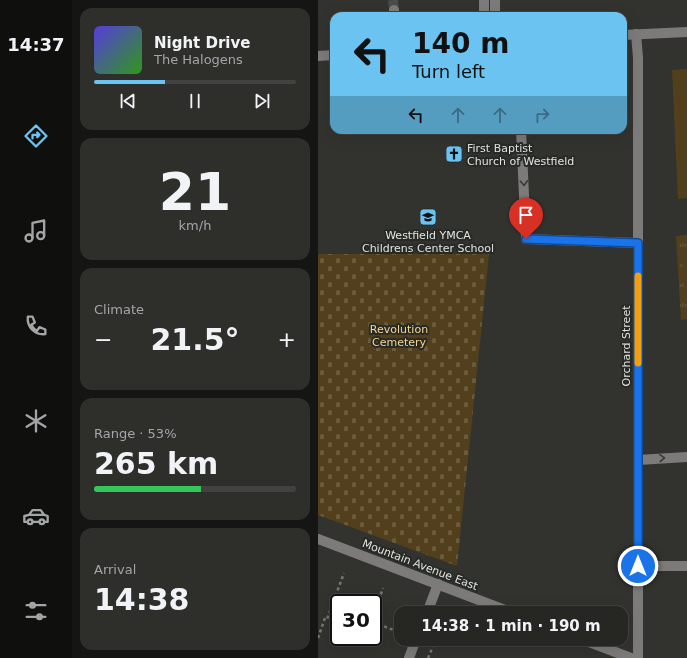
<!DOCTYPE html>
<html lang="en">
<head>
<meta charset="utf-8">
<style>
	body { margin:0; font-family:"DejaVu Sans",sans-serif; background:#2e2e2b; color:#f1f3f6; height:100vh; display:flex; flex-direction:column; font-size:15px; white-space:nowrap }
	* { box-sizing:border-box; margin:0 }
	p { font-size:13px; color:#a4a5a6 }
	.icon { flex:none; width:22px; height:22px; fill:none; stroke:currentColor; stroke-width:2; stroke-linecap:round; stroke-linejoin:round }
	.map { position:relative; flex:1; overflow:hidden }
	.panel { display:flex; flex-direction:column; gap:8px; padding:8px; background:#151513; width:246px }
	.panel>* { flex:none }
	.hud { position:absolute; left:12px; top:12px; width:297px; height:122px; border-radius:12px; box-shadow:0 4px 16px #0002,0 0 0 1px #424341; background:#6ac3f1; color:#111; overflow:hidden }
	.speed { position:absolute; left:12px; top:594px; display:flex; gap:8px; font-size:20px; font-weight:700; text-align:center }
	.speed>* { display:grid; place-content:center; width:52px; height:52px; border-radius:50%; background:#262623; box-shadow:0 4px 16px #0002,0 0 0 1px #424341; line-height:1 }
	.speed .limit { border:2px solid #111; border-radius:6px; background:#fff; color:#111 }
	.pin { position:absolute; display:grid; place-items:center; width:34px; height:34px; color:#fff; margin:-41px -17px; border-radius:50% 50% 50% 0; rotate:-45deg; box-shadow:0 0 4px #0007 }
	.pin .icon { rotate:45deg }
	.me { position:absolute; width:44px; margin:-22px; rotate:0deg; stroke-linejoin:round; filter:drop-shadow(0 0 3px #0008) }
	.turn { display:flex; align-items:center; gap:14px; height:84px; padding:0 16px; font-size:18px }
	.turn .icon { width:52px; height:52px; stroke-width:2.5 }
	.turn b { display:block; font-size:28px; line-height:34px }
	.lanes { display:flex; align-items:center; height:38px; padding:0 16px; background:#0003; justify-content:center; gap:20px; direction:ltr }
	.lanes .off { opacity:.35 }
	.big { font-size:30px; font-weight:700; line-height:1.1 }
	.panel .card { flex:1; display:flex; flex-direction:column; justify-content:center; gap:6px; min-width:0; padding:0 14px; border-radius:12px; background:#2e2e2b }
	.panel .dial { align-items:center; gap:0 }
	.dial b { font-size:52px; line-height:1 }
	.song { display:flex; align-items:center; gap:12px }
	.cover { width:48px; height:48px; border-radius:6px; background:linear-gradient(135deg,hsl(250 70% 55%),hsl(110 70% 35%)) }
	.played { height:4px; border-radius:2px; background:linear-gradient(90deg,#6ac3f1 35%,#424341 35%) }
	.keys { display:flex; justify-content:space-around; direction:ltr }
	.heat { display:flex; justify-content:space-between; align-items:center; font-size:22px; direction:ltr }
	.charge { height:6px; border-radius:3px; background:linear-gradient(90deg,#34c759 53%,#424341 0) }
	.trip { position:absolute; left:76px; top:606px; width:234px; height:40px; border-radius:12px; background:#262623; box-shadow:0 4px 16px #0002,0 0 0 1px #424341; font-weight:700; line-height:40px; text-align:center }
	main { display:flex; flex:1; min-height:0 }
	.tab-bar { display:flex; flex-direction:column; width:72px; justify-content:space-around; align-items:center; background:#0f0f0e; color:#a4a5a6 }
	.tab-bar .icon { width:28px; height:28px }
	.tab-bar .active { color:#6ac3f1 }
	.tab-bar b { font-size:18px; color:#f1f3f6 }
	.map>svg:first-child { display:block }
	.grass { fill:url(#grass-tufts) }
	.cemetery { fill:url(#cemetery-stones) }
	.pitch { fill:#52401c }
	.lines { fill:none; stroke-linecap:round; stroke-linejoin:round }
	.minor-tunnel { stroke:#4c4d4a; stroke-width:10; stroke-dasharray:10 5; stroke-linecap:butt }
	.path { stroke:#787975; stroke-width:2.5; stroke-dasharray:3 3; stroke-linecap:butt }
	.minor { stroke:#7c7b79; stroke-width:10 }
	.oneway { stroke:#393a37 }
	.route-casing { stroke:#114b97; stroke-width:10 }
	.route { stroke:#1a73e8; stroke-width:7 }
	.slow { stroke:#f59e0b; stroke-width:7 }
	.labels { text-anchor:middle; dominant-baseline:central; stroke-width:4; stroke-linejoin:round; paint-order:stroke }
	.poi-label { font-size:11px; fill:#e2e3e0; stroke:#282a26; text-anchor:start }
	.park-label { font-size:11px; fill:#f7d491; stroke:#282a26 }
	.street-label { font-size:11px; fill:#e2e3e0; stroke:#282a26 }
</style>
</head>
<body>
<main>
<nav class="tab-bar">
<b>14:37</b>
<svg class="icon active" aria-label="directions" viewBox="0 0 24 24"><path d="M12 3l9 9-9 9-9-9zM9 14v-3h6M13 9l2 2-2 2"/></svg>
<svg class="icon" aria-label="music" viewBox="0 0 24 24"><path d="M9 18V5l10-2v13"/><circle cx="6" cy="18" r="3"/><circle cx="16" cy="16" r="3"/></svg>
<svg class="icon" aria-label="phone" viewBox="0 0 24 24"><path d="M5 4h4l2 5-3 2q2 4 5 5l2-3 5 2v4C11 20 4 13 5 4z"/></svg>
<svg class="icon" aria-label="climate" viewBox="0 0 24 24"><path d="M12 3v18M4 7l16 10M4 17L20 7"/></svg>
<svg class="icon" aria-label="car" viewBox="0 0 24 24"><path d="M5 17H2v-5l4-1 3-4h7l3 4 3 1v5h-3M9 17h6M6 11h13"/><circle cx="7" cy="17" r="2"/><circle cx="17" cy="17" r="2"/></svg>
<svg class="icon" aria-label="filters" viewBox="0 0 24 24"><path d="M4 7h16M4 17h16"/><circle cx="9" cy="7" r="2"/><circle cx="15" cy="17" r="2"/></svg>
</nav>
<section class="panel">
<div class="card">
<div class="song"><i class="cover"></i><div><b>Night Drive</b><p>The Halogens</p></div></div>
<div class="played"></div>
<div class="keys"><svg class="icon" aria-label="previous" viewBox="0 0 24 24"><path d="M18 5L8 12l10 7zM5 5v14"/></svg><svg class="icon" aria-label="pause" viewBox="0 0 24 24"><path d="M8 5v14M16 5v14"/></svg><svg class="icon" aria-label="next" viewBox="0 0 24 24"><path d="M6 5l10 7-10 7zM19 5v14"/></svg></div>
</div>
<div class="card dial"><b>21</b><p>km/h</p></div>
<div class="card"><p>Climate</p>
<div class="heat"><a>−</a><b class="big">21.5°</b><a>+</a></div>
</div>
<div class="card"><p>Range · 53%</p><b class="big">265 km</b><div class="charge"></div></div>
<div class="card"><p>Arrival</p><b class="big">14:38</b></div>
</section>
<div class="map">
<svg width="369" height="658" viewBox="0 0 369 658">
	<defs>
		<pattern id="grass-tufts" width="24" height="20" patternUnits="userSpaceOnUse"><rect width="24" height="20" fill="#52401c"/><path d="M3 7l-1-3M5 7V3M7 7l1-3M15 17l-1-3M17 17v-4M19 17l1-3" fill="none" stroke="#6b5b3d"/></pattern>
		<pattern id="cemetery-stones" width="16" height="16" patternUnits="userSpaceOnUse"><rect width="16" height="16" fill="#52401c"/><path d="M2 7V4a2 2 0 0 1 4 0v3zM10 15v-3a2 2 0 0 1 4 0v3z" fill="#6b5b3d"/></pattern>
	</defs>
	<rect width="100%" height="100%" fill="#32332f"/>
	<!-- grass -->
	<path class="grass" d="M 369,235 L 369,319 L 363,320 L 358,236 Z"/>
	<!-- cemetery -->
	<path class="cemetery" d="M 0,254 L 171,254 L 139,566 L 0,515 Z"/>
	<!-- pitch -->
	<g class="pitch">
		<path d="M 369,69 L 369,198 L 360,199 L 354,70 Z"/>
		<path d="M 364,250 L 369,250 L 369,304 L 367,304 Z"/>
	</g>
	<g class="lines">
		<!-- minor-tunnel -->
		<path class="minor-tunnel" d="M 75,0 L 76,10"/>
		<!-- path -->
		<g class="path">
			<path d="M 17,609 L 21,615"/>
			<path d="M 13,610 L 17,608 L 21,610"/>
			<path d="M 128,613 L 128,612"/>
			<path d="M 55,617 L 65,588"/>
			<path d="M 55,622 L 83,633"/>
			<path d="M 0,638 L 7,618 L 9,619 L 26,573"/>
			<path d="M 110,658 L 118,639"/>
		</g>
		<!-- minor -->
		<g class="minor">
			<path d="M 166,0 L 166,16"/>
			<path d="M 177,0 L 177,16"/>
			<path d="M 76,10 L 76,16"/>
			<path d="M 318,34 L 320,58 L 320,658"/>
			<path d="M 305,35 L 369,32"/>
			<path d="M 0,56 L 16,55"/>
			<path d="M 203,130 L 208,239 L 320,243"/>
			<path d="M 320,460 L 369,457"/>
			<path d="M 0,539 L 195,613"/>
			<path d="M 320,566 L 369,566"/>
			<path d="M 109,613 L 120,584"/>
			<path d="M 263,639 L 313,658"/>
			<path d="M 91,658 L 98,639"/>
		</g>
	</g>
	<!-- one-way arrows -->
	<defs><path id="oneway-chevron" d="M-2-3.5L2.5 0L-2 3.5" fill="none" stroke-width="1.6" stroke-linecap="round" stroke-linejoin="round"/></defs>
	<g class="oneway">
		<use href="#oneway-chevron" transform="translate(206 183) rotate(87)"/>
		<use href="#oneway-chevron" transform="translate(344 458) rotate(-3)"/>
	</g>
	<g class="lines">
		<!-- route casing -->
		<g class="route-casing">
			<path id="route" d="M 208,239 L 320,243 L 320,566"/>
		</g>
		<!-- route -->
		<use href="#route" class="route"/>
		<!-- slow -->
		<path class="slow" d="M 320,276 L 320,363"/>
	</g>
	<!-- icons -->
	<defs>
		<g id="church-square" transform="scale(0.9)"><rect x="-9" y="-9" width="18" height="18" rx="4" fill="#6ac3f1" stroke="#282a26"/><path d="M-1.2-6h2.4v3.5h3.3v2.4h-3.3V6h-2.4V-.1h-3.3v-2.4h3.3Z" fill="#111"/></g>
		<g id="school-square" transform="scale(0.9)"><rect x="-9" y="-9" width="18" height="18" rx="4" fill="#6ac3f1" stroke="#282a26"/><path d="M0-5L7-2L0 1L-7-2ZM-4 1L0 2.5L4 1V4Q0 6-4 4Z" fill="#111"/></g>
	</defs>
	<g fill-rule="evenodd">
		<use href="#church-square" x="136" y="154"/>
		<use href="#school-square" x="110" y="217"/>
	</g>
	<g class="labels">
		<!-- poi labels -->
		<g class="poi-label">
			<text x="149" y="148">First Baptist<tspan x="149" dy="13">Church of Westfield</tspan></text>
			<text x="110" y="235" text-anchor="middle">Westfield YMCA<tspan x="110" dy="13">Childrens Center School</tspan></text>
		</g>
		<!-- park labels -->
		<g class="park-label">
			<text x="81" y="329">Revolution<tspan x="81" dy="13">Cemetery</tspan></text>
		</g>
		<!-- street labels -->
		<g class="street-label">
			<text transform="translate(308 346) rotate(-90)">Orchard Street</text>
			<text transform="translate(102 565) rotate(21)">Mountain Avenue East</text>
		</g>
	</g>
</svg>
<div class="speed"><div class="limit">30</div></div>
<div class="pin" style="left:208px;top:239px;background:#d93025"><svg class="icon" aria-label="arrive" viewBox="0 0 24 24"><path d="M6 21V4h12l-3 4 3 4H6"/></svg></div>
<svg class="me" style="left:320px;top:566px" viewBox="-20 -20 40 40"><circle r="17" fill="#1a73e8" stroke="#fff" stroke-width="3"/><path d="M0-11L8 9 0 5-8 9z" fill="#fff"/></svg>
<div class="trip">14:38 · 1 min · 190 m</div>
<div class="hud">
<div class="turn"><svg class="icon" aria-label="left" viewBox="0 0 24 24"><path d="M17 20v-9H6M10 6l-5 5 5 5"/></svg><div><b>140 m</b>Turn left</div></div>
<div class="lanes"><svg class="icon" aria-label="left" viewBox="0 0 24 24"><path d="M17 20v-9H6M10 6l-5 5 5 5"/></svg><svg class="icon off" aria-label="ahead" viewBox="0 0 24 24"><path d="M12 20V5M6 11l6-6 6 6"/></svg><svg class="icon off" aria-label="ahead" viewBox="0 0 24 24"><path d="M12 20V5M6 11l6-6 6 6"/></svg><svg class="icon off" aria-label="right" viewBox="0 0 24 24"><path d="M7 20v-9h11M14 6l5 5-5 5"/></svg></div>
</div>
</div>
</main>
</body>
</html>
